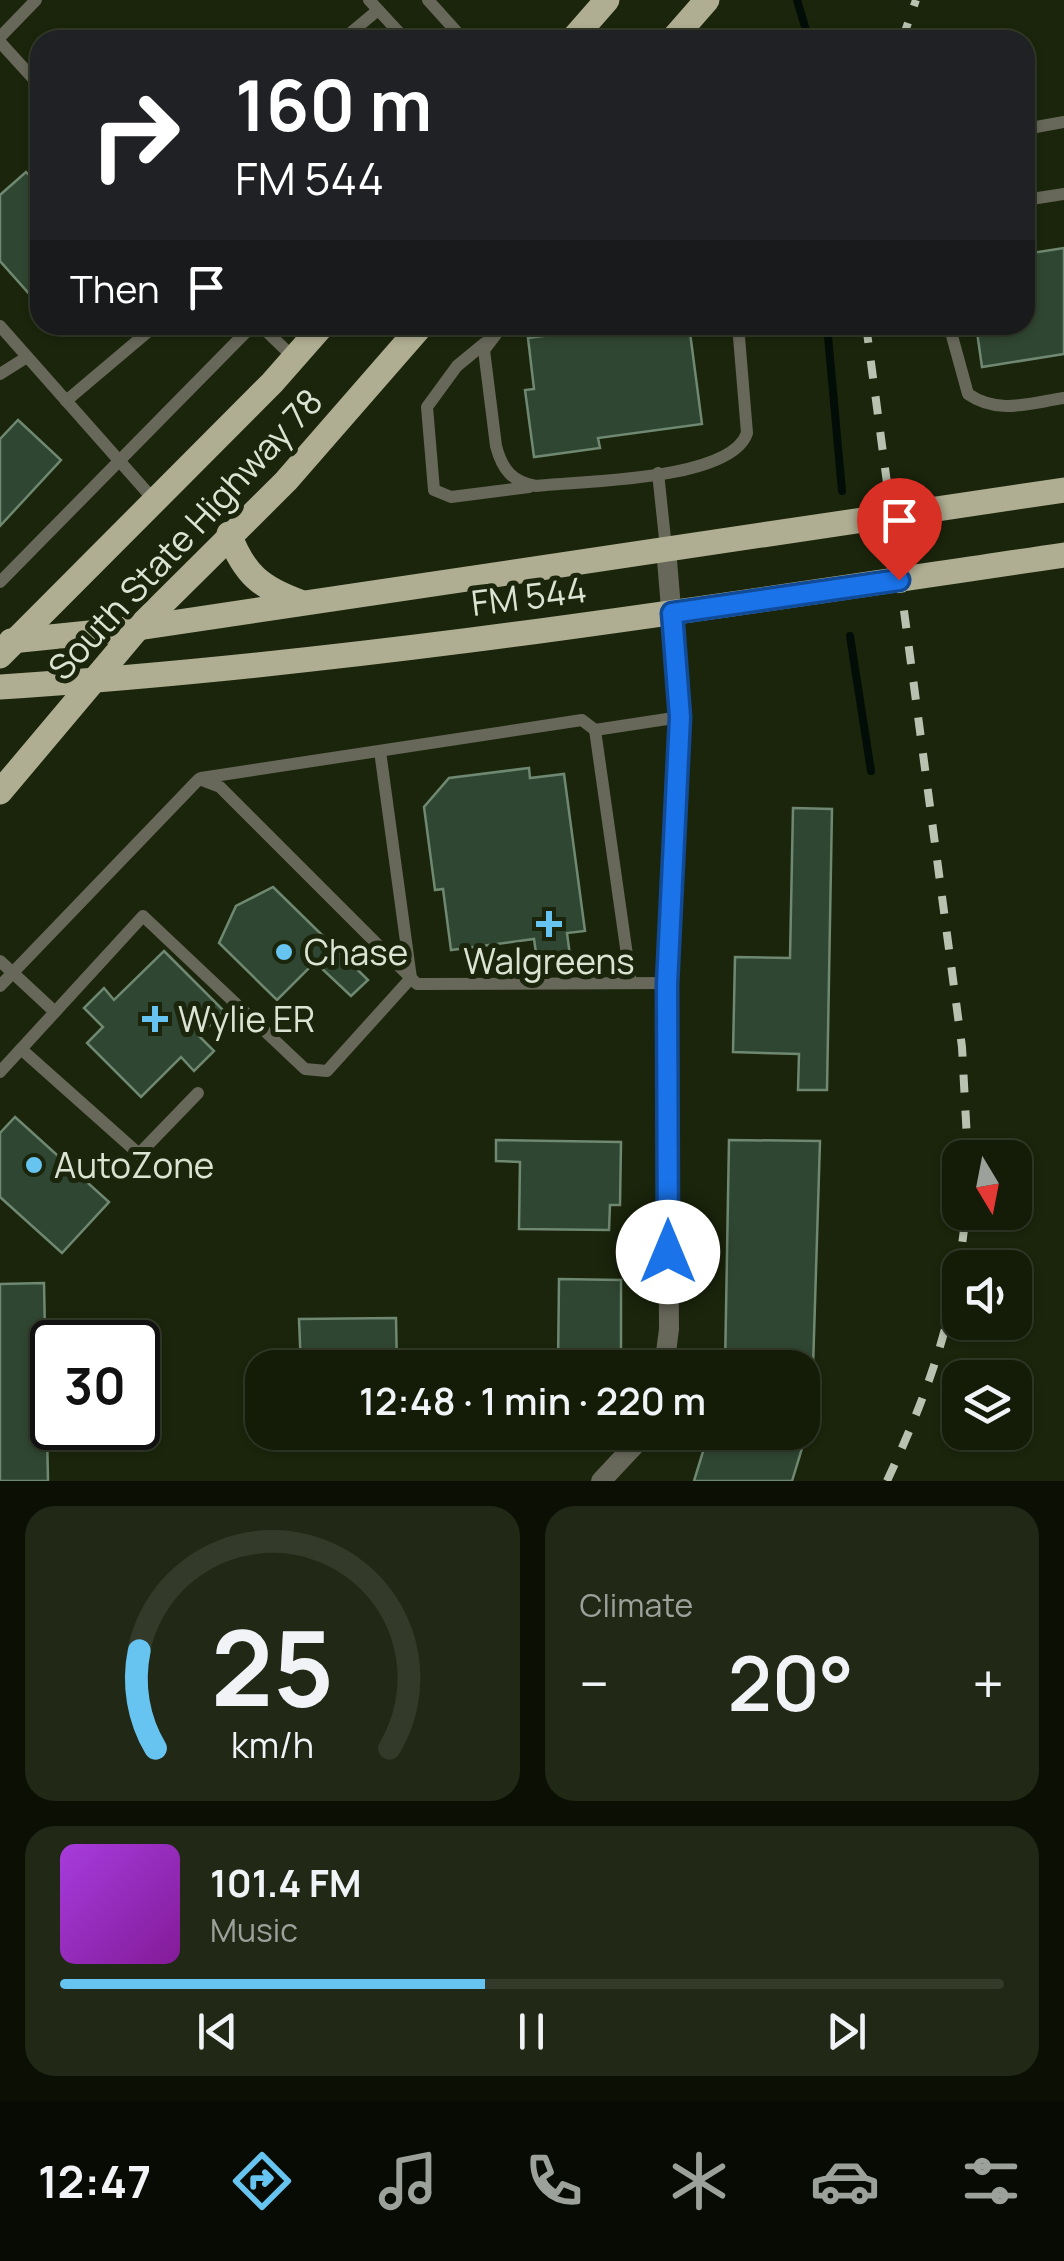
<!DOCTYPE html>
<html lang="en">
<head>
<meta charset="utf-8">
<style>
	body { margin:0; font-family:Manrope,sans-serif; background:#212916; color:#f1f3f6; height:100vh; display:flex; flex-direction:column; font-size:38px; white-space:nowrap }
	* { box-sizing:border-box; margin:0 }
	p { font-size:32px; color:#9da19c }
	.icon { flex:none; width:55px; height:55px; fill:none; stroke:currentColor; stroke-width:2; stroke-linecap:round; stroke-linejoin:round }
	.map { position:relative; height:1481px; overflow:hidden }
	.drawer { display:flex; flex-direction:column; gap:25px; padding:25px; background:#0b0f04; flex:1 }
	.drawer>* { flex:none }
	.banner { position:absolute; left:30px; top:30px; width:1005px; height:305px; border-radius:30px; box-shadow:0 2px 8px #0004,0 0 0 2px #333a29; background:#202124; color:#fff; overflow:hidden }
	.needle { width:65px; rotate:170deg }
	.fabs { position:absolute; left:942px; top:1140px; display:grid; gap:20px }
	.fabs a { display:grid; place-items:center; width:90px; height:90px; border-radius:20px; background:#141c08; box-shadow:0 2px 8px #0004,0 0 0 2px #333a29; font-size:50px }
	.speed { position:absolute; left:30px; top:1320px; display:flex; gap:20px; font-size:50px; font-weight:700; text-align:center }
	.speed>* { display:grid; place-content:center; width:130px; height:130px; border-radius:50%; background:#141c08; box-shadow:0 2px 8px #0004,0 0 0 2px #333a29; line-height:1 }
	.speed .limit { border:5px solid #111; border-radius:15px; background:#fff; color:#111 }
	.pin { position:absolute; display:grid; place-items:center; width:85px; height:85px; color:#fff; margin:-102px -42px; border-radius:50% 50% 50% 0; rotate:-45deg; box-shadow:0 0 10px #0007 }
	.pin .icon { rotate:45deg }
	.me { position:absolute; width:110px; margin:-55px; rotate:0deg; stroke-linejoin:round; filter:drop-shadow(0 0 8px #0008) }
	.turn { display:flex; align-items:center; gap:35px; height:210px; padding:0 40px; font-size:45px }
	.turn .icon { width:130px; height:130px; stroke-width:2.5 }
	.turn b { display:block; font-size:70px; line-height:85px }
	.then { display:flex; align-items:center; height:95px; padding:0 40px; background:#0003; gap:20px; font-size:38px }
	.big { font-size:75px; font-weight:600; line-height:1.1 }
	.drawer .widget { flex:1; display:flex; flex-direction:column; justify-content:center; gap:15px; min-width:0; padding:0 35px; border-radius:30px; background:#212916 }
	.drawer .dial { align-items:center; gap:0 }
	.dial svg { height:260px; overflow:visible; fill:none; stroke:#333a29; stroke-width:7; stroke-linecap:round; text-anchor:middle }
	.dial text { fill:#f1f3f6; stroke:none }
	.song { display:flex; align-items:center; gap:30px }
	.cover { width:120px; height:120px; border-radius:15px; background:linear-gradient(135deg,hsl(280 70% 55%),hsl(290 70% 35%)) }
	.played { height:10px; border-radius:5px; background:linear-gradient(90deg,#67c4f0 45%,#333a29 45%) }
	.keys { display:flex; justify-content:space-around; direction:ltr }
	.heat { display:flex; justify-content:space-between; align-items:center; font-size:55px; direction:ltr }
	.drawer .tiles { flex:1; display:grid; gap:25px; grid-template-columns:1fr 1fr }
	.widget:last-child { grid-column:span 2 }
	.trip { position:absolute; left:245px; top:1350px; width:575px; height:100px; border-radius:30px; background:#141c08; box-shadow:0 2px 8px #0004,0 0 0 2px #333a29; font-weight:600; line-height:100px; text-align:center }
	.dock { display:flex; height:160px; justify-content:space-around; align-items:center; background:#080b03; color:#9da19c }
	.dock .icon { width:70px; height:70px }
	.dock .current { color:#67c4f0 }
	.dock b { font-size:45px; color:#f1f3f6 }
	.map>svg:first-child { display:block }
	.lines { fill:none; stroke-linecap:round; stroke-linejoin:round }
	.stream { stroke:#020d08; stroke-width:8 }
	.building { fill:#2f4632; stroke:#6f8871; stroke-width:2.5 }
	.service { stroke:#67675a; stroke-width:12 }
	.minor { stroke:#67675a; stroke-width:20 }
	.primary { stroke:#afae92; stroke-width:25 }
	.rail { stroke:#b9c2b0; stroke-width:8; stroke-dasharray:18 18; stroke-linecap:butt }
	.route-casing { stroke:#114b97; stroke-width:25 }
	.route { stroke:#1a73e8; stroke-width:18 }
	.poi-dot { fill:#67c4f0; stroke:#1b250b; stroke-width:4 }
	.labels { text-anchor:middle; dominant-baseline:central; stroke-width:10; stroke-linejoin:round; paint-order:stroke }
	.street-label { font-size:35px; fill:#dbe3d3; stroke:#1b250b }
	.poi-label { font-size:35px; fill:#dbe3d3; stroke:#1b250b; text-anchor:start }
</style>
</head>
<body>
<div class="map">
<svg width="1064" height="1481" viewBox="0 0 1064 1481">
	<rect width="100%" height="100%" fill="#1b250b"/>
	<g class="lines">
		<!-- stream -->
		<g class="stream">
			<path d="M 797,0 L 809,40"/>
			<path d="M 827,325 L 842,491"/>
			<path d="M 850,636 L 871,771"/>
		</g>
	</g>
	<!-- building -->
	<g class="building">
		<path d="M 26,172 L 40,187 L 40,306 L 0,261 L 0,195 Z"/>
		<path d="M 1064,248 L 1064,354 L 982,367 L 976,325 L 1025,325 L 1025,254 Z"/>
		<path d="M 626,325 L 689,325 L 702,424 L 598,438 L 600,448 L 534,457 L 525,390 L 534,389 L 528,338 Z"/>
		<path d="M 18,420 L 61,460 L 0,526 L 0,439 Z"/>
		<path d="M 529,768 L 530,778 L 564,774 L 585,931 L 567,933 L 570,956 L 537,960 L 534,939 L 451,950 L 443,889 L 435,890 L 424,807 L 449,778 Z"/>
		<path d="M 793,808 L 832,809 L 827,1090 L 798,1090 L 799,1054 L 733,1052 L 735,957 L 790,958 Z"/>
		<path d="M 273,887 L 368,980 L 351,996 L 315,962 L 277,1000 L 219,943 L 236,906 Z"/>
		<path d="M 164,951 L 224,1011 L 199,1036 L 214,1051 L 194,1071 L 181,1057 L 141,1097 L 87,1043 L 103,1027 L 84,1008 L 104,988 L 114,1000 Z"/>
		<path d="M 15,1117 L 109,1202 L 62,1253 L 0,1197 L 0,1133 Z"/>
		<path d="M 496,1140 L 621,1142 L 620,1205 L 610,1205 L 609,1230 L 519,1229 L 520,1162 L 496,1161 Z"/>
		<path d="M 729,1140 L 820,1141 L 813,1368 L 725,1368 Z"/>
		<path d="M 559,1279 L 621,1280 L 621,1368 L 558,1368 Z"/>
		<path d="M 44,1283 L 48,1481 L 0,1481 L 0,1284 Z"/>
		<path d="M 396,1318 L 397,1368 L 301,1368 L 299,1319 Z"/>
		<path d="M 709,1432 L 807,1432 L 792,1481 L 694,1481 Z"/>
	</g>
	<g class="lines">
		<!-- service -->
		<g class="service">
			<path d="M 369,0 L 406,40"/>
			<path d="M 428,0 L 464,40"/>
			<path d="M 0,37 L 36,0"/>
			<path d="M 342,40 L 378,10"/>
			<path d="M 0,42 L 40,86"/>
			<path d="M 1025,129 L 1064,122"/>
			<path d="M 1025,200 L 1064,194"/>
			<path d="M 260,325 L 294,358"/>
			<path d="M 503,325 L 484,350 L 496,446 C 502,469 512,482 536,486 C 582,481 731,481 747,433 L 738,325"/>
			<path d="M 949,325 L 968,394 C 998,415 1030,403 1064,398"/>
			<path d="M 0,326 L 154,500"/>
			<path d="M 485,343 L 457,366 L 427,407 L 434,490 L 451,497 L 529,487"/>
			<path d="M 0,374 L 27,357"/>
			<path d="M 66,401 L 156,325"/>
			<path d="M 658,473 L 666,548"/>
			<path d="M 0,582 L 253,325"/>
			<path d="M 595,730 L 680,717"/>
			<path d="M 201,778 L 582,720 L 595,730 L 631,983"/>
			<path d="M 0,961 L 55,1012"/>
			<path d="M 0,986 L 199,779 L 220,787 L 417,984 L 667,983"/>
			<path d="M 21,1049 L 139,1154 L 198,1093"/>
			<path d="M 0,1072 L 143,916 L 305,1069 L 327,1071 L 411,978 L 380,751"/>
		</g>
		<!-- minor -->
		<g class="minor">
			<path d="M 664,1368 L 669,1329 L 667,983 L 680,717 L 666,548"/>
			<path d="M 601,1481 L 647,1432"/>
		</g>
		<!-- primary -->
		<g class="primary">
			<path d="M 572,40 L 607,0"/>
			<path d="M 672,40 L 707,0"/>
			<path d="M 229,534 C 244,574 261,588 300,602"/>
			<path d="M 11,641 L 138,628 L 1064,490"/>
			<path d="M 0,656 L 272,383 L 323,325"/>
			<path d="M 0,687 C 357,664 711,607 1064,555"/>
			<path d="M 0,792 L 138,628 L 286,481 L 422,325"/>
		</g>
		<!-- rail -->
		<g class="rail">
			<path d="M 902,40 L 916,0"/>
			<path d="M 866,325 L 962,1047 L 968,1158"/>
			<path d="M 887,1481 C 931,1386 955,1317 966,1212"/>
		</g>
	</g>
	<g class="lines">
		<!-- route casing -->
		<g class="route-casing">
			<path id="route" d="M 668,1252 L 667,984 L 680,717 L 672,613 L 899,580"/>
		</g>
		<!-- route -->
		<use href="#route" class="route"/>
	</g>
	<!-- markers -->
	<g class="poi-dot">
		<path d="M544 909h10v10h10v10h-10v10h-10v-10h-10v-10h10z"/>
		<circle cx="284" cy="952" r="10"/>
		<path d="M150 1004h10v10h10v10h-10v10h-10v-10h-10v-10h10z"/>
		<circle cx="34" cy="1165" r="10"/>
	</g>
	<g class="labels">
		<!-- street labels -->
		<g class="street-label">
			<text transform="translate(185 534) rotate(-47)">South State Highway 78</text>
			<text transform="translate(529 596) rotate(-7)">FM 544</text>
		</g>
		<!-- poi labels -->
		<g class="poi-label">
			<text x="304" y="952">Chase</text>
			<text x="549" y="961" text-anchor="middle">Walgreens</text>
			<text x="178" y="1019">Wylie ER</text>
			<text x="54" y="1165">AutoZone</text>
		</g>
	</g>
</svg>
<div class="fabs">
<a><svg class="needle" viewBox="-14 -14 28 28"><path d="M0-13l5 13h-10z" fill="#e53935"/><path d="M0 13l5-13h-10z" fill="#9da19c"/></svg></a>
<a><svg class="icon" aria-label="sound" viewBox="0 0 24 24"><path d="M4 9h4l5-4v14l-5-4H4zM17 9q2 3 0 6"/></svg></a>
<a><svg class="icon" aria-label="layers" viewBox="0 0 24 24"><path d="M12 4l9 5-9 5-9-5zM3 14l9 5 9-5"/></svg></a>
</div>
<div class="speed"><div class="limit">30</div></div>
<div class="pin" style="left:899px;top:580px;background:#d93025"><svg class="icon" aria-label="arrive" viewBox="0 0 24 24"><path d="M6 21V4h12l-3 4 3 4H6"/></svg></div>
<svg class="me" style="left:668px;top:1252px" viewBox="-20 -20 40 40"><circle r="19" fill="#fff"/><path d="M0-13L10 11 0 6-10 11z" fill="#1a73e8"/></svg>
<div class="trip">12:48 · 1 min · 220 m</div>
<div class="banner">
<div class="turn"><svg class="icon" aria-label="right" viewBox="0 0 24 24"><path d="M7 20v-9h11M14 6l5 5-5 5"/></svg><div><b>160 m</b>FM 544</div></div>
<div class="then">Then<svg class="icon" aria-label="arrive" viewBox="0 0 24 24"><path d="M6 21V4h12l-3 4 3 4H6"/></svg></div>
</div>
</div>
<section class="drawer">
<div class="tiles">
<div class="widget dial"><svg viewBox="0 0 100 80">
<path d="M14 69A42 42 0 1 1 86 69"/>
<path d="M14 69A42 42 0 0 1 9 39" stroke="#67c4f0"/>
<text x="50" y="56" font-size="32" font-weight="700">25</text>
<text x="50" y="72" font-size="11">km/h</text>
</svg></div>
<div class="widget"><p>Climate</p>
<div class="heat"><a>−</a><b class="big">20°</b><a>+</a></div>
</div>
<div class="widget">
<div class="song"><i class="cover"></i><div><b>101.4 FM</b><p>Music</p></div></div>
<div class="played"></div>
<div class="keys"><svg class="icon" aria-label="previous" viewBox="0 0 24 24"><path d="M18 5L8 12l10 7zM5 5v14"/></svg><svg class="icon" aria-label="pause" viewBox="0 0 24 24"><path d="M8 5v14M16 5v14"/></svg><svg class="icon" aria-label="next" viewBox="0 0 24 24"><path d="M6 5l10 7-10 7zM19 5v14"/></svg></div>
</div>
</div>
</section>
<nav class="dock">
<b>12:47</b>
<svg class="icon current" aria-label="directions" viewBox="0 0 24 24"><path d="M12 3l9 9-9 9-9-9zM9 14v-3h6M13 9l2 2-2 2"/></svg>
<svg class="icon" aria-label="music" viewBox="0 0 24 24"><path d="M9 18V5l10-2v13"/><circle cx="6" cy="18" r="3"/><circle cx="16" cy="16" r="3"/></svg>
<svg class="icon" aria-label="phone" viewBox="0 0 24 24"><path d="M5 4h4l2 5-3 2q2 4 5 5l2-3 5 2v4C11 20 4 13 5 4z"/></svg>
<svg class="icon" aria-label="climate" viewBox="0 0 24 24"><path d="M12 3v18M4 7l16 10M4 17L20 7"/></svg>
<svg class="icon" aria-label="car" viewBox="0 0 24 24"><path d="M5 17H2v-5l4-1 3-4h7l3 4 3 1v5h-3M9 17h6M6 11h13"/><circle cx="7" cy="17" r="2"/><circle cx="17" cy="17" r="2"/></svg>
<svg class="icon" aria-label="filters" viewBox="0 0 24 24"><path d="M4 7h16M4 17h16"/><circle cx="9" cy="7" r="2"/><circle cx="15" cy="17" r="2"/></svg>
</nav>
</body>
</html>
